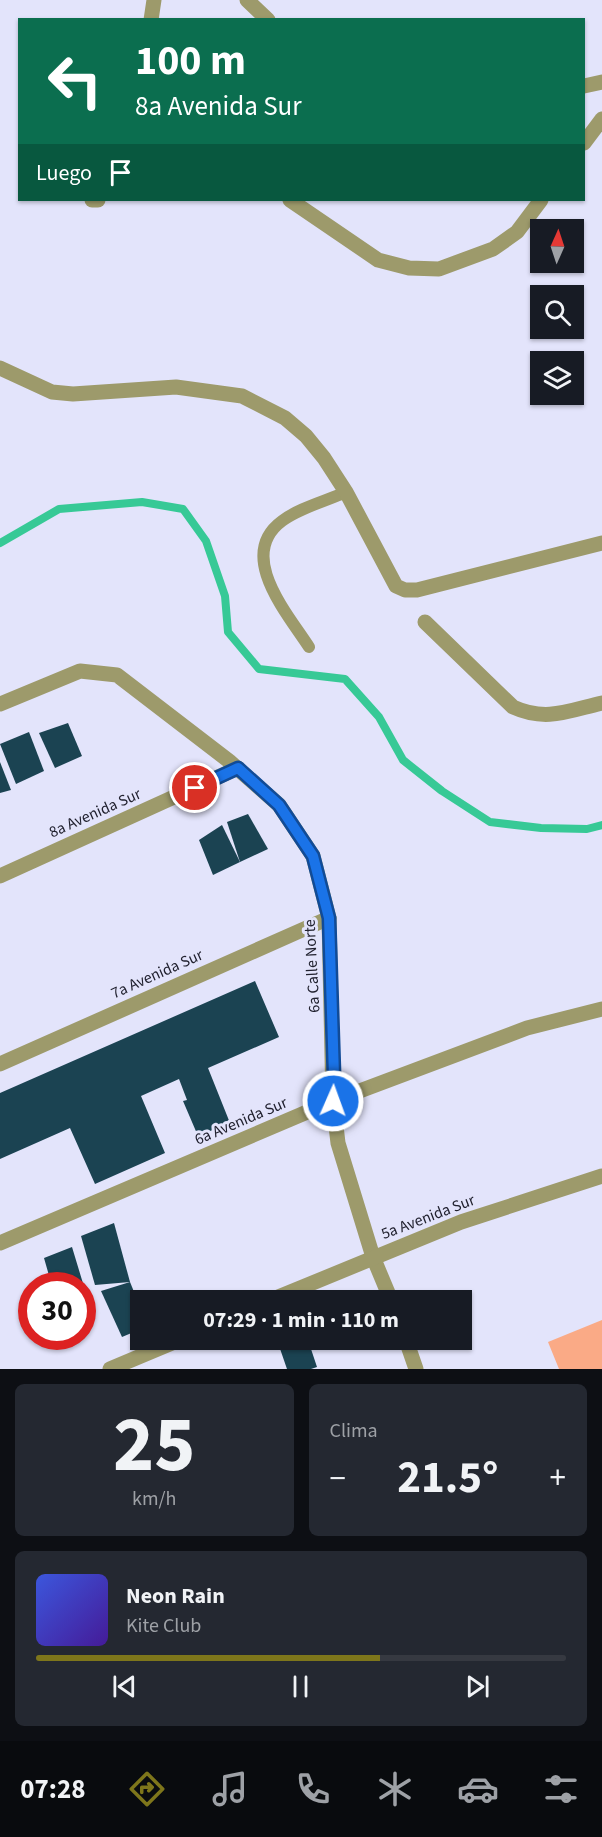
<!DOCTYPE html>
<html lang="es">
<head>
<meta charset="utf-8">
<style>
	body { margin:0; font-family:"Source Sans 3",sans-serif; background:#242831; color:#f1f3f6; height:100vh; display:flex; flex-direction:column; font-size:22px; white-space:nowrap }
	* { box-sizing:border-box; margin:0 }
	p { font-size:20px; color:#9ea1a6 }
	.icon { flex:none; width:33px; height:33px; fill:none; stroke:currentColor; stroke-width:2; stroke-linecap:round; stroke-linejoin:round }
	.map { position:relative; height:1369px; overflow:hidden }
	.panel { display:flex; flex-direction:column; gap:15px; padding:15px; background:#0d0f14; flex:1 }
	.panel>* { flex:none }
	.guide { position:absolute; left:18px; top:18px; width:567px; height:183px; border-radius:0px; box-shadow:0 2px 4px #0004; background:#0b6e4f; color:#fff; overflow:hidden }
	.needle { width:39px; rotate:3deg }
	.tools { position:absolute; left:530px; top:219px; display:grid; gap:12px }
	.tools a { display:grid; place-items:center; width:54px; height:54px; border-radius:0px; background:#171b24; box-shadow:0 2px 4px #0004; font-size:30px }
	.speed { position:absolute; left:18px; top:1272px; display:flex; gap:12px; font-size:30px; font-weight:700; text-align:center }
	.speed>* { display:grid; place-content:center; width:78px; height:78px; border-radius:50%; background:#171b24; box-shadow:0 2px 4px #0004; line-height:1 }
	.speed .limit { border:9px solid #d22; background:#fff; color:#111 }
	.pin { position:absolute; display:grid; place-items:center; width:51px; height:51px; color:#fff; margin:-26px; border:3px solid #fff; border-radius:50%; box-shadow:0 2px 6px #0007 }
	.me { position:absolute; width:66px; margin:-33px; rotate:2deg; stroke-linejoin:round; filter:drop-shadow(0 0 4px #0008) }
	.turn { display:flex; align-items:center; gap:21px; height:126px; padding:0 18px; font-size:27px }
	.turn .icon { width:78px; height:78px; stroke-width:2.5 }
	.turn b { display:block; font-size:42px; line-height:51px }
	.then { display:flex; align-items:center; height:57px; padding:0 18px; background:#0003; gap:12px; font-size:22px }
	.big { font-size:45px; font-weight:700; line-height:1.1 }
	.panel .widget { flex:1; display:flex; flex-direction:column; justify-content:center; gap:9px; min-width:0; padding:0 21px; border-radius:9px; background:#242831 }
	.panel .dial { align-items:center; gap:0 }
	.dial b { font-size:78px; line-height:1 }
	.song { display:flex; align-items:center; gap:18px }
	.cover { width:72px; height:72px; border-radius:9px; background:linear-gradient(135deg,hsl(230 70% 55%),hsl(260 70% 35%)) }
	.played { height:6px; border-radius:3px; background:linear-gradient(90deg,#7e761b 65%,#363941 65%) }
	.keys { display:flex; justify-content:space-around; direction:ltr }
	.heat { display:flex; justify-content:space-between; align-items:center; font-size:33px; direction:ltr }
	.panel .tiles { flex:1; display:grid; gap:15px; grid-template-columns:1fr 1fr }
	.widget:last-child { grid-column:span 2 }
	.trip { position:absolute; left:130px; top:1290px; width:342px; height:60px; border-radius:0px; background:#171b24; box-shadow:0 2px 4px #0004; font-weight:700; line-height:60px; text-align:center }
	.tab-bar { display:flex; height:96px; justify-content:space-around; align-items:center; background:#090b0e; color:#9ea1a6 }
	.tab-bar .icon { width:42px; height:42px }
	.tab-bar .on { color:#7e761b }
	.tab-bar b { font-size:27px; color:#f1f3f6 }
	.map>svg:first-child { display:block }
	.green { fill:#faaa86 }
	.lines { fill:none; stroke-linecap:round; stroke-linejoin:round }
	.stream { stroke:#37c996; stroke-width:8 }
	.building { fill:#1b4352 }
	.service { stroke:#9d9a6b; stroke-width:12 }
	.minor { stroke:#9d9a6b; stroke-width:15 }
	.route-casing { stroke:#114b97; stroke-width:15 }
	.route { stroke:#1a73e8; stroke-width:10 }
	.labels { text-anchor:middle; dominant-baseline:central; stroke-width:6; stroke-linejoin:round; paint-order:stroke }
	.street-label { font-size:16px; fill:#21212f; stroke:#e3e4fb }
</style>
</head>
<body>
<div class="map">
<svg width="602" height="1369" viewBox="0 0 602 1369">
	<rect width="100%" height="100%" fill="#e3e4fb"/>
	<!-- green -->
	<path class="green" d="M 602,1320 L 602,1369 L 559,1369 L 548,1342 Z"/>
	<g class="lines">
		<!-- stream -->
		<path class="stream" d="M 0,543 L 59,509 L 142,502 L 183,509 L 206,541 L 225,596 L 228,632 L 259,669 L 345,679 L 379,717 L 403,760 L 442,791 L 490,822 L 541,828 L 587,829 L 602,825"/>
	</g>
	<!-- building -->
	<g class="building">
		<path d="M 68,723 L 82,756 L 55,768 L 39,733 Z"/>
		<path d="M 29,732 L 44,771 L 16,784 L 0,744 Z"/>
		<path d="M 0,762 L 11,790 L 0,793 Z"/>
		<path d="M 248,814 L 268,849 L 240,862 L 227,822 Z"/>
		<path d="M 222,825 L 240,862 L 213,875 L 199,840 Z"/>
		<path d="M 255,981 L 279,1037 L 208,1068 L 230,1123 L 198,1136 L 183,1101 L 187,1100 L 179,1079 L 141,1096 L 165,1153 L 95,1184 L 70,1128 L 0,1159 L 0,1093 Z"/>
		<path d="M 114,1223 L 130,1282 L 95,1285 L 81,1236 Z"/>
		<path d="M 72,1247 L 85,1290 L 82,1291 L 82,1286 L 52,1286 L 44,1258 Z"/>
		<path d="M 130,1282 L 141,1309 L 141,1329 L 122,1337 L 101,1291 Z"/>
		<path d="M 277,1340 L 308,1340 L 317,1367 L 311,1369 L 287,1369 Z"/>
	</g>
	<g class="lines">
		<!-- service -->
		<path class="service" d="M 309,647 C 287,613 236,555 282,521 C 299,508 326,501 346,492"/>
		<!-- minor -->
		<g class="minor">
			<path d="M 247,0 L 268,20"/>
			<path d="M 151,20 L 154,0"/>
			<path d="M 584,86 L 602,82"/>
			<path d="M 584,143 L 602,119"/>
			<path d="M 92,200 L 98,200"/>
			<path d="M 290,200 L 378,260 L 409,268 L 439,269 L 493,249 L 517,232 L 541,200"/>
			<path d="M 0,368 L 52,392 L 73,394 L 176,387 L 242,396 L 285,418 L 306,436 L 324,458 L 346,492 L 396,586 L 405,590 L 417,590 L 602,543"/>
			<path d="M 425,622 L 513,707 C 546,722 568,711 602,703"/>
			<path d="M 0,704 L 80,671 L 117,675 L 229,761 L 279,805 L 313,856 L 329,918 L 333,1101 L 338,1143 L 373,1257 L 391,1300"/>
			<path d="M 0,876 L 238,768"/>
			<path d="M 0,1064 L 329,918"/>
			<path d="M 0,1243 L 333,1101 L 527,1028 L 602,1009"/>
			<path d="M 271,1300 L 461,1222 L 602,1176"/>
			<path d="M 406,1340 L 416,1369"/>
			<path d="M 110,1369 L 179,1340"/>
		</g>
	</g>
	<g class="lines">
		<!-- route casing -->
		<g class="route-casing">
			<path id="route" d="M 195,788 L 238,768 L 279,805 L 313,856 L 329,918 L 334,1076 L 333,1101"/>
		</g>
		<!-- route -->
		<use href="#route" class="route"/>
	</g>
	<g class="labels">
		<!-- street labels -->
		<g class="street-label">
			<text transform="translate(95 813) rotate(-24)">8a Avenida Sur</text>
			<text transform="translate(312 966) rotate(-93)">6a Calle Norte</text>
			<text transform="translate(157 974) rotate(-24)">7a Avenida Sur</text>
			<text transform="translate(241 1121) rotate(-23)">6a Avenida Sur</text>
			<text transform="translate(428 1217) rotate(-21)">5a Avenida Sur</text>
		</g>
	</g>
</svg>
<div class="tools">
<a><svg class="needle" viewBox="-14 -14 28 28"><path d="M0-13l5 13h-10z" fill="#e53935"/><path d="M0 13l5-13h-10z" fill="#9ea1a6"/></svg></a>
<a><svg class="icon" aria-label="search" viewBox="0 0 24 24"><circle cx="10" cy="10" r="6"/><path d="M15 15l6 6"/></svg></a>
<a><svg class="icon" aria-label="layers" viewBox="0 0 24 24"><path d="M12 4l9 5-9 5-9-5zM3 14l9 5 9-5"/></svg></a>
</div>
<div class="speed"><div class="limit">30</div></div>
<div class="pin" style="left:195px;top:788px;background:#d93025"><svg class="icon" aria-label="arrive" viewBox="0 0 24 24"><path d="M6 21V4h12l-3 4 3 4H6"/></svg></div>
<svg class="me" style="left:333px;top:1101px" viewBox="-20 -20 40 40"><circle r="17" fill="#1a73e8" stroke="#fff" stroke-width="3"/><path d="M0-11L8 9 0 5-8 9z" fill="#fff"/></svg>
<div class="trip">07:29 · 1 min · 110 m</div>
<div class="guide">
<div class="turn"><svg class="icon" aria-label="left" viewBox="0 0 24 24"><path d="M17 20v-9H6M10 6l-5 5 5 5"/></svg><div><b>100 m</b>8a Avenida Sur</div></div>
<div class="then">Luego<svg class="icon" aria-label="arrive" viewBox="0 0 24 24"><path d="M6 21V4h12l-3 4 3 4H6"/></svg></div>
</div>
</div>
<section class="panel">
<div class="tiles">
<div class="widget dial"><b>25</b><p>km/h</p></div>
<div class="widget"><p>Clima</p>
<div class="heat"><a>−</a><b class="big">21.5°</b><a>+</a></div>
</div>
<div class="widget">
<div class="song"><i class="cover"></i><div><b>Neon Rain</b><p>Kite Club</p></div></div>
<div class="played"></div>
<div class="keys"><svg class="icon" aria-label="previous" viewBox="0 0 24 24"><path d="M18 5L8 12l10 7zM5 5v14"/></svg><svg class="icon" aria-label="pause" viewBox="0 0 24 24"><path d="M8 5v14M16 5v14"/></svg><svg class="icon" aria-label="next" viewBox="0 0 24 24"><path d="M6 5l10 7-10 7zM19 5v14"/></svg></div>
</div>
</div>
</section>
<nav class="tab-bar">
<b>07:28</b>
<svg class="icon on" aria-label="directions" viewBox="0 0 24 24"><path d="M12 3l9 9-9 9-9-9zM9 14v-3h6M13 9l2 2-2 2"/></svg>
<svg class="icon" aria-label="music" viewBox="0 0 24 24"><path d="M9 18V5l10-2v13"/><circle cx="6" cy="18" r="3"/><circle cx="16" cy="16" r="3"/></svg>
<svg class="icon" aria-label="phone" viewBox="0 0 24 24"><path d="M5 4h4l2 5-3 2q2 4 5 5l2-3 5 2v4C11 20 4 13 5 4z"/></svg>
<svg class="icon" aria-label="climate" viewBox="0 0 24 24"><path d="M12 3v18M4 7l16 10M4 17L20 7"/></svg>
<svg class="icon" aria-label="car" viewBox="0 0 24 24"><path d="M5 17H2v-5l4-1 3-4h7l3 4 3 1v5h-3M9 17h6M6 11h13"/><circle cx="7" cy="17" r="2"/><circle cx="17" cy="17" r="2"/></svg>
<svg class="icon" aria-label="filters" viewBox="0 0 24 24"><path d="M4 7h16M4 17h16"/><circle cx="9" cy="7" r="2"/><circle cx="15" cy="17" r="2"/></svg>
</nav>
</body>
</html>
